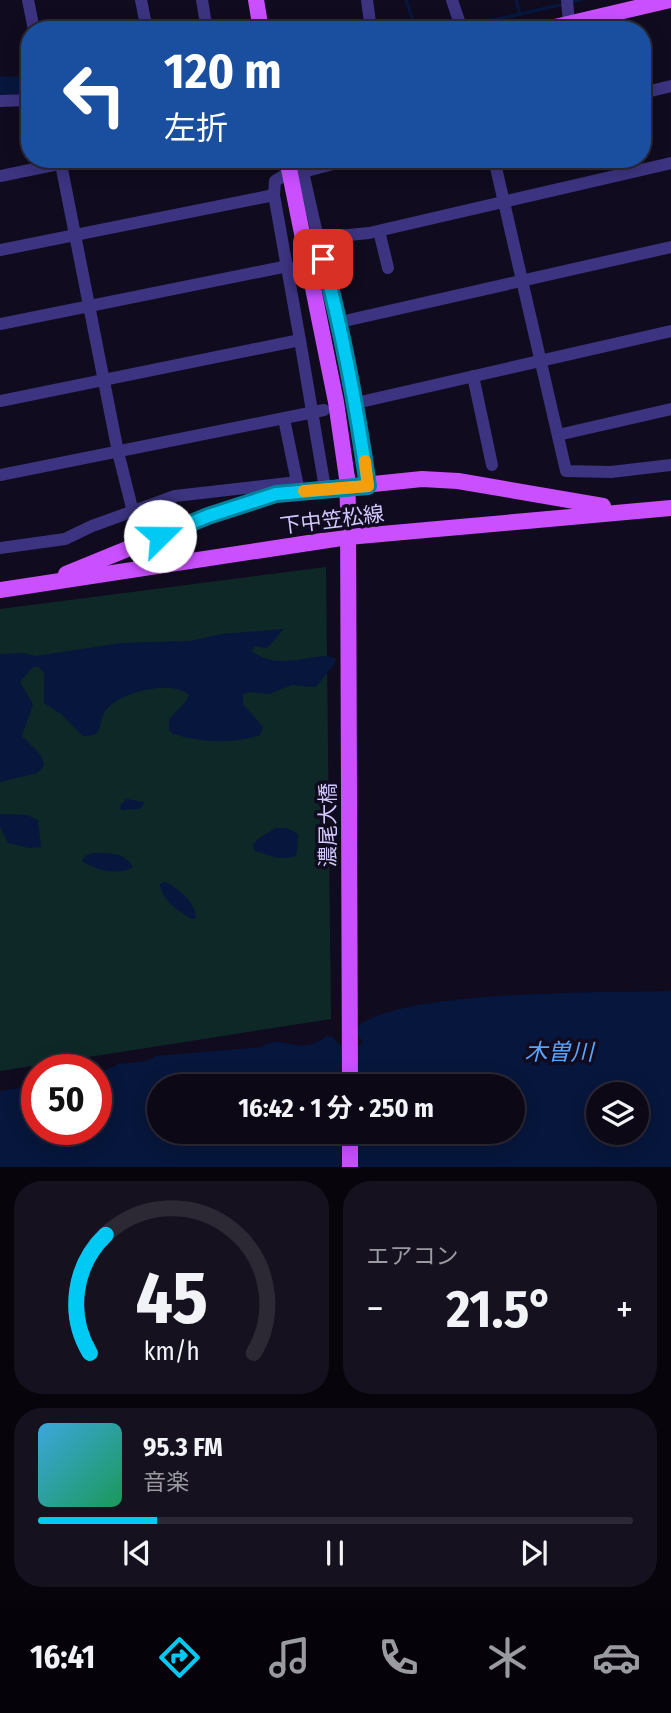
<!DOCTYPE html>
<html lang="ja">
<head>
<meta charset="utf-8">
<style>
	body { margin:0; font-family:"Fira Sans Condensed","Noto Sans JP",sans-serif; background:#15111f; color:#f1f3f6; height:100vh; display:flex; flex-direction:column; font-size:26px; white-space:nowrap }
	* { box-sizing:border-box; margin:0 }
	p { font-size:23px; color:#9a9aa1 }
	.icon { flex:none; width:38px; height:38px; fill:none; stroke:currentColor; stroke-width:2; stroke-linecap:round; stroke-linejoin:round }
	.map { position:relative; height:1167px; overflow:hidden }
	.sheet { display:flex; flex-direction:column; gap:14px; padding:14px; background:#07040c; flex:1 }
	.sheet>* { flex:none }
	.top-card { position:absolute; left:21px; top:21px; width:630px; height:147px; border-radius:28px; box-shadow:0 4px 18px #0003,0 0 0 2px #2c2935; background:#1a4fa0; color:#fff; overflow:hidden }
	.controls { position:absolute; left:586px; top:1082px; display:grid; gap:14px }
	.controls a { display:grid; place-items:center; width:63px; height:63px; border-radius:50%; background:#0c0816; box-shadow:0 4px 18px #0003,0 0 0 2px #2c2935; font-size:35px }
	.speed { position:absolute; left:21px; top:1054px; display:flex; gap:14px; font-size:35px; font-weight:700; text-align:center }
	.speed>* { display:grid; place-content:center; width:91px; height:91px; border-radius:50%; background:#0c0816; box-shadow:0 4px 18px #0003,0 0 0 2px #2c2935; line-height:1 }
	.speed .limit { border:10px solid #d22; background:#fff; color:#111 }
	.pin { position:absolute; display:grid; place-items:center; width:60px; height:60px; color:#fff; margin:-30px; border-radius:14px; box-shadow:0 4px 10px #0006 }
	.me { position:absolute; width:77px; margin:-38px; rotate:68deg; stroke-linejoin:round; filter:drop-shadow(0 0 5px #0008) }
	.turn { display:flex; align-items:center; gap:24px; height:147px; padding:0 28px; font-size:32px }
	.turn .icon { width:91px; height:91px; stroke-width:2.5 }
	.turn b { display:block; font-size:49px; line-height:60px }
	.big { font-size:52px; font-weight:700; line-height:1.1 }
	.sheet .widget { flex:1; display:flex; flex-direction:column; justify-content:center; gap:10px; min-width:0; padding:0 24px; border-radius:28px; background:#15111f }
	.sheet .dial { align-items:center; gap:0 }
	.dial svg { height:182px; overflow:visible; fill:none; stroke:#2c2935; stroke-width:7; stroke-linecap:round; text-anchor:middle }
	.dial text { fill:#f1f3f6; stroke:none }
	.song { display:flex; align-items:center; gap:21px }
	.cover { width:84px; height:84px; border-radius:10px; background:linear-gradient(135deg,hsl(200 70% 55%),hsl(150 70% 35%)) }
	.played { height:7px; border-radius:4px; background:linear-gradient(90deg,#00caf3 20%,#2c2935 20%) }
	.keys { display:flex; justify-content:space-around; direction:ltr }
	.heat { display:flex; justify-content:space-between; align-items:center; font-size:38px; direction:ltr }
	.sheet .tiles { flex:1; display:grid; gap:14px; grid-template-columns:1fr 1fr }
	.widget:last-child { grid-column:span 2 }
	.trip { position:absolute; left:147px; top:1074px; width:378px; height:70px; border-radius:35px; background:#0c0816; box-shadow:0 4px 18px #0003,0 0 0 2px #2c2935; font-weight:700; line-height:70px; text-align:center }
	.tabs { display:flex; height:112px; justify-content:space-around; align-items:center; background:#050309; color:#9a9aa1 }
	.tabs .icon { width:49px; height:49px }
	.tabs .selected { color:#00caf3 }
	.tabs b { font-size:32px; color:#f1f3f6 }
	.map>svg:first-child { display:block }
	.green { fill:#0e2828 }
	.water { fill:#07163c; fill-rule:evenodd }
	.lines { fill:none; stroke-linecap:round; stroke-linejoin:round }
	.stream { stroke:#07163c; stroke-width:3.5 }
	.river { stroke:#07163c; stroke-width:23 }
	.minor { stroke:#3c3480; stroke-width:12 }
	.major { stroke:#ca4fff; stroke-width:16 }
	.major-bridge { stroke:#ca4fff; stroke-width:16 }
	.route-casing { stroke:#00839e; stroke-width:18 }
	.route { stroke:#00caf3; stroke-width:12 }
	.slow { stroke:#f59e0b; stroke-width:12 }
	.labels { text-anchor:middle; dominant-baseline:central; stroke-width:7; stroke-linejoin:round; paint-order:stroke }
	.street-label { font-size:21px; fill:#d2c8ff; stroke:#100b1e }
	.water-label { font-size:23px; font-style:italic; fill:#56a5ff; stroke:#100b1e }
</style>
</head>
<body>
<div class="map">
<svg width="671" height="1167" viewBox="0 0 671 1167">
	<rect width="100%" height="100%" fill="#100b1e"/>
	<!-- green -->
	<path class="green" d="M 326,567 L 331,1019 L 0,1071 L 0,609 Z"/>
	<!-- water -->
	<g class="water">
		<path d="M 284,629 L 267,648 L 254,646 L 252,651 C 274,670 304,656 329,656 L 336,659 L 335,663 L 316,687 L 292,685 L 269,694 L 250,692 L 243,694 L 243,704 L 263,727 L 260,735 C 233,745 200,742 173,734 L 169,730 L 169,719 L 186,701 L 189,695 C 172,679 120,692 106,710 C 100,718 102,728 95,735 L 83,736 L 61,714 L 44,703 L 44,673 L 38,666 L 32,668 L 20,682 L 33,704 L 22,736 L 41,755 L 44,766 L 37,773 L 0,782 L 0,654 L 23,653 L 36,656 L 121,643 L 190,641 L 222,634 Z"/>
		<path d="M 126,799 L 144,802 L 143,806 L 139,809 L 121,810 L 120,806 Z"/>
		<path d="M 0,814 L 27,815 L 38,820 L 41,847 L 29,848 L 8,843 L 0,827 Z"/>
		<path d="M 276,828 L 287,828 L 298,834 L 297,853 L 294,857 L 278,858 L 255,851 L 253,845 L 259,838 Z"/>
		<path d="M 93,853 C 108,853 125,852 133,867 C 118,876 96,870 82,861 L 85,856 Z"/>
		<path d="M 165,882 C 179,889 195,901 196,918 L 193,919 C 179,913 161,899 160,884 Z"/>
		<path d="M 671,991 L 671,1167 L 0,1167 L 0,1091 L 37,1085 L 37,1129 L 96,1129 L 96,1074 L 119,1064 L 147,1061 L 155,1056 L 262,1047 C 282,1031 297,1059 327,1036 L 333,1037 L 341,1047 L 360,1046 L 363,1041 L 355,1033 L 355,1028 C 400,989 605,993 671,991 ZM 159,1087 L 513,1087 L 513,1132 L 159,1132 ZM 598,1094 L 637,1094 L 637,1132 L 598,1132 Z"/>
	</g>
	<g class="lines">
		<!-- stream -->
		<g class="stream">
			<path d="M 406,0 L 416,30"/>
			<path d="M 516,0 L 520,14"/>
			<path d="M 571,2 L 581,0"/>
			<path d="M 468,26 L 560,5"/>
			<path d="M 451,30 L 455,29"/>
			<path d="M 0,82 L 30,82"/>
		</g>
		<!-- river -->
		<path class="river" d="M 0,88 L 30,88"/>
		<!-- minor -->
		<g class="minor">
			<path d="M 28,0 L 34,30"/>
			<path d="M 141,0 L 147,30"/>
			<path d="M 202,0 L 207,30"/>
			<path d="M 367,0 L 371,30"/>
			<path d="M 452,0 L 462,30"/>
			<path d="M 567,0 L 569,23"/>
			<path d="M 642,93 L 671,86"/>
			<path d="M 0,101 L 30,100"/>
			<path d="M 60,159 L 118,452 L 133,512"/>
			<path d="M 352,159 L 303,172 L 318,238 L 340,322 L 356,403 L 368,486"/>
			<path d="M 494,159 L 566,471 L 611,472 L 671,465"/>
			<path d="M 0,176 L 83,159"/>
			<path d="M 274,195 L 275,181 L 290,172 L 296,172"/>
			<path d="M 379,231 L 388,268"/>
			<path d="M 318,238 L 369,233 L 671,163"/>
			<path d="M 0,250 L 274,195 L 300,340 L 0,401"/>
			<path d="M 340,322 L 671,247"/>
			<path d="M 0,324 L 288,266"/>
			<path d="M 300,340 L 325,488"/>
			<path d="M 473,376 L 492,465"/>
			<path d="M 356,403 L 671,331"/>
			<path d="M 558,435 L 671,409"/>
			<path d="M 0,475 L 324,410"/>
			<path d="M 0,548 L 65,539 L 92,526 L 175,496 L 297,482 L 284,419"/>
		</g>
		<!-- major -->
		<g class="major">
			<path d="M 256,0 L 261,30"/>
			<path d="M 542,30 L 670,0"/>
			<path d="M 287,159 L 336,402 L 347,478"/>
			<path d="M 348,508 L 350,1087"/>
			<path d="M 66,574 L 208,516 L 276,494 L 422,479 L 458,481 L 603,506"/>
			<path d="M 0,590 L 348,537 L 671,508"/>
			<path d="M 350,1132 L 350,1167"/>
		</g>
		<!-- major-bridge -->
		<path class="major-bridge" d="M 347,478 L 348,508"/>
	</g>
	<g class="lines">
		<!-- route casing -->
		<g class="route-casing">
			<path id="route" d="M 160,536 L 208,516 L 276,494 L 368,486 C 357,409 343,334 323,259"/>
		</g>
		<!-- route -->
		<use href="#route" class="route"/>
		<!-- slow -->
		<path class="slow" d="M 304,491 L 368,486 L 365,461"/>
	</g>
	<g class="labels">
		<!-- street labels -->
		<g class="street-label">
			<text transform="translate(332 520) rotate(-7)">下中笠松線</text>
			<text transform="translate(328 825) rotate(-90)">濃尾大橋</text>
		</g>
		<!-- water labels -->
		<g class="water-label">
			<text x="559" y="1052">木曽川</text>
		</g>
	</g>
</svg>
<div class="controls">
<a><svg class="icon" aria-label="layers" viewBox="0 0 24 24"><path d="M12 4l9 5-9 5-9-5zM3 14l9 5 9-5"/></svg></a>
</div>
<div class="speed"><div class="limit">50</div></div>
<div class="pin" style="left:323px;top:259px;background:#d93025"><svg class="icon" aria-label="arrive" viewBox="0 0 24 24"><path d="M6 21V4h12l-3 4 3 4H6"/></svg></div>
<svg class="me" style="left:160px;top:536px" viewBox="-20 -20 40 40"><circle r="19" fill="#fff"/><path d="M0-13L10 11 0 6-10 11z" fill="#00caf3"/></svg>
<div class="trip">16:42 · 1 分 · 250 m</div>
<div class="top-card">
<div class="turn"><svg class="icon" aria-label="left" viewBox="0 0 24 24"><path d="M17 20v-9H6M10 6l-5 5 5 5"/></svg><div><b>120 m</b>左折</div></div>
</div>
</div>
<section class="sheet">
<div class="tiles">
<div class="widget dial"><svg viewBox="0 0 100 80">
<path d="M14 69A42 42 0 1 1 86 69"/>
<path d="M14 69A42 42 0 0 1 21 17" stroke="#00caf3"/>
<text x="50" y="56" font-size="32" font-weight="700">45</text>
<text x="50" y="72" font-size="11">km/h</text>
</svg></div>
<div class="widget"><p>エアコン</p>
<div class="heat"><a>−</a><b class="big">21.5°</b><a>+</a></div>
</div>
<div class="widget">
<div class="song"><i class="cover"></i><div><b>95.3 FM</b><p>音楽</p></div></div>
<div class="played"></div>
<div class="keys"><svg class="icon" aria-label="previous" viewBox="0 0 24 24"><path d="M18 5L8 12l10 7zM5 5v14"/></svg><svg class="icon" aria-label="pause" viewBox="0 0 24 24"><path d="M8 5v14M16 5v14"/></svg><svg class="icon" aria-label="next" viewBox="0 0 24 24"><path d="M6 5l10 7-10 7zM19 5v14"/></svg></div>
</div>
</div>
</section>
<nav class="tabs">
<b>16:41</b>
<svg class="icon selected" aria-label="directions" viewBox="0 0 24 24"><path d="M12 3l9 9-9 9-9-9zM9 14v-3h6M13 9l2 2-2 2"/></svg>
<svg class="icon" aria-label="music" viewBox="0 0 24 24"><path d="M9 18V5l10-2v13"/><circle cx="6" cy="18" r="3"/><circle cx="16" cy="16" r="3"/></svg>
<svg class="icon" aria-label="phone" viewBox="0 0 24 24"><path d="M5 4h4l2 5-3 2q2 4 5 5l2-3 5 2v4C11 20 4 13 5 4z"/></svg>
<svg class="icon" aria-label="climate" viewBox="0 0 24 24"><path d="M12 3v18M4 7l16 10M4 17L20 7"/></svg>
<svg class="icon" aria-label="car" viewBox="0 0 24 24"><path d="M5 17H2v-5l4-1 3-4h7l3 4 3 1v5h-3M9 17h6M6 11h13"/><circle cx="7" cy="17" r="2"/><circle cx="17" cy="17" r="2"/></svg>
</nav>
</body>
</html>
